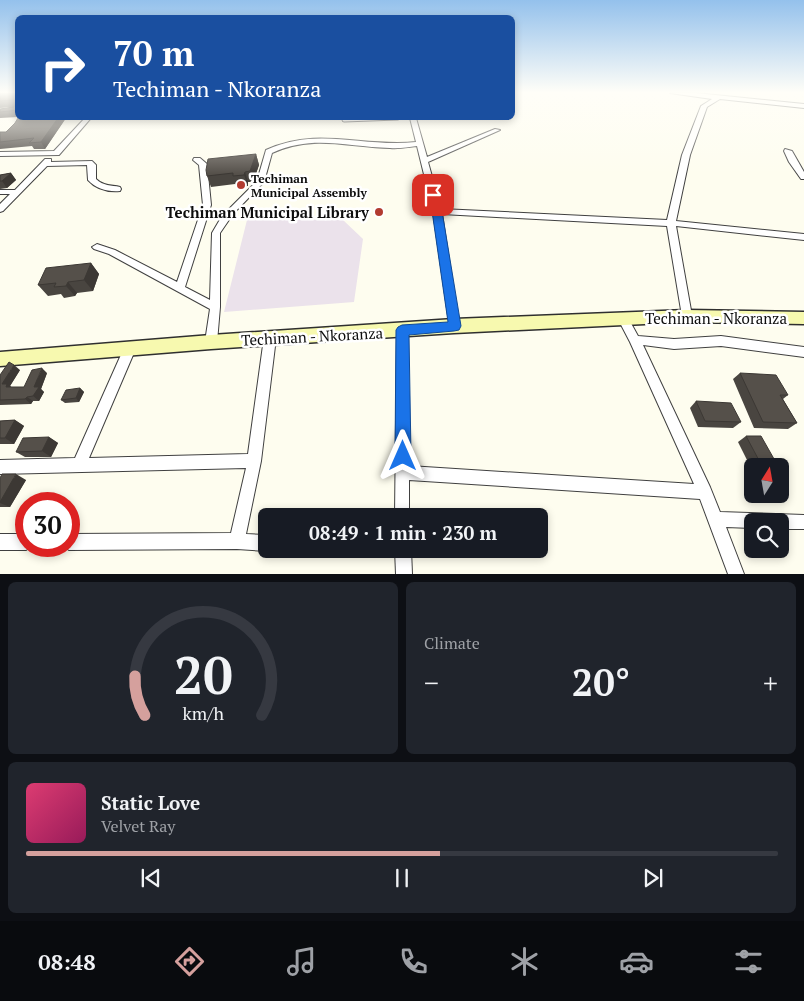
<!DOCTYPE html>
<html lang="en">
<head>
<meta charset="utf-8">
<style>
	body { margin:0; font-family:"PT Serif",serif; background:#20242c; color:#f1f3f6; height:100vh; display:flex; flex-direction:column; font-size:19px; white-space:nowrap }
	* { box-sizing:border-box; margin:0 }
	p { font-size:16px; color:#9ea1a6 }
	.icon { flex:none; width:28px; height:28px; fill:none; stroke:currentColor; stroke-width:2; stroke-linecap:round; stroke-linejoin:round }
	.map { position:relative; height:574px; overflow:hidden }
	.sheet { display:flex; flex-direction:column; gap:8px; padding:8px; background:#0d0f14; flex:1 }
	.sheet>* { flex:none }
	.top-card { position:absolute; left:15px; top:15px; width:500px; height:105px; border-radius:8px; box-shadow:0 2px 8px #0003; background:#1a4fa0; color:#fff; overflow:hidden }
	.needle { width:32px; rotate:11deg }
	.controls { position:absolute; left:744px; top:458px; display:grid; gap:10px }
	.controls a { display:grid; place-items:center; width:45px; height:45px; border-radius:8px; background:#171b24; box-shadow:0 2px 8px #0003; font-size:25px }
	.speed { position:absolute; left:15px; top:492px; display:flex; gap:10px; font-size:25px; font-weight:700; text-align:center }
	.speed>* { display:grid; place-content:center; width:65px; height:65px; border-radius:50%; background:#171b24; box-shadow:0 2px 8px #0003; line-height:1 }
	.speed .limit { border:8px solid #d22; background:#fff; color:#111 }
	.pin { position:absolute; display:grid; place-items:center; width:42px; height:42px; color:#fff; margin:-21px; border-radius:10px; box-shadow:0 2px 8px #0006 }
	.me { position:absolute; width:55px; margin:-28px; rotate:0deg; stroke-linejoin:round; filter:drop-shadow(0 0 4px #0008) }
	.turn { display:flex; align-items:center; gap:18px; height:105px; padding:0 15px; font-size:22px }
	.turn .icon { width:65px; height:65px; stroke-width:2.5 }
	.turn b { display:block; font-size:35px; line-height:42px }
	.big { font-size:38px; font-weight:700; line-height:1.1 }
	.sheet .widget { flex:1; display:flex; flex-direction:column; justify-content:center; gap:8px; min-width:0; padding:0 18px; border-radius:8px; background:#20242c }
	.sheet .dial { align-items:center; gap:0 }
	.dial svg { height:130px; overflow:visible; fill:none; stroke:#363941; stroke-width:7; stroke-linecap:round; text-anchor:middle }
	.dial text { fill:#f1f3f6; stroke:none }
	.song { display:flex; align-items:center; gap:15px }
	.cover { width:60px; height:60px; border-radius:8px; background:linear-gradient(135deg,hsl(340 70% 55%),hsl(330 70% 35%)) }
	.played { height:5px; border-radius:2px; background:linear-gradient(90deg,#d5a09d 55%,#363941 55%) }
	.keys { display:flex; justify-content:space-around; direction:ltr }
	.heat { display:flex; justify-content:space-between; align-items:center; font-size:28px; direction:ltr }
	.sheet .tiles { flex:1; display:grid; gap:8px; grid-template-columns:1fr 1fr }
	.widget:last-child { grid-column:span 2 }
	.trip { position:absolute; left:258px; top:508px; width:290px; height:50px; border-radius:8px; background:#171b24; box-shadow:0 2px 8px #0003; font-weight:700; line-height:50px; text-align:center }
	.tabs { display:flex; height:80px; justify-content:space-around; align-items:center; background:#090b0e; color:#9ea1a6 }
	.tabs .icon { width:35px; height:35px }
	.tabs .selected { color:#d5a09d }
	.tabs b { font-size:22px; color:#f1f3f6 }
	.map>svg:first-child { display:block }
	.industrial { fill:#ebe2eb }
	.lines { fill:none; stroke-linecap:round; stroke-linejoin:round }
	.service-casing { stroke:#404040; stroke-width:5 }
	.minor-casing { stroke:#404040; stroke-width:2 }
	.secondary-casing { stroke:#2f2f2f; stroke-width:3 }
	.service { stroke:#fff; stroke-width:3 }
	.minor { fill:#fff; fill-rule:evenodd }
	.secondary { fill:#f7f9af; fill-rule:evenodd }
	.wall { fill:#494540 }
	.shaded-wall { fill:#3c3834 }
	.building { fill:#55504a; stroke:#3c3834 }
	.route { fill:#1a73e8; stroke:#114b97 }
	.poi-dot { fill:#b23b30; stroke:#fff; stroke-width:2 }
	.labels { text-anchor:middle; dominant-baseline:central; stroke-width:5; stroke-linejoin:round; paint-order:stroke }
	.far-poi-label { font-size:12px; font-weight:bold; fill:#0d0d0d; stroke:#fff; text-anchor:start }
	.poi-label { font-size:15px; font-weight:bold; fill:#0d0d0d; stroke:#fff; text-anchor:end }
	.street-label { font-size:15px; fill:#0d0d0d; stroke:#fff }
</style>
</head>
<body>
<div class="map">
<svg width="804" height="574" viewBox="0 0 804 574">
	<rect width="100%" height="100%" fill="#fefdef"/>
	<!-- industrial -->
	<path class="industrial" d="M 248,216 L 342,219 L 363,239 L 354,302 L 224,312 Z"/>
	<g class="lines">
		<!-- service casing -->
		<g class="service-casing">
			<path id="service" d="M 344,120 L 397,118"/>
		</g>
		<!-- minor casing -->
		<g class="minor-casing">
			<g id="minor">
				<path d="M 670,93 L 696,93 L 804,104 L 804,108 L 720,99 L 707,107 L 690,155 L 676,221 L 804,234 L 804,240 L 676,226 L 692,316 L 691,319 L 683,319 L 682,316 L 667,226 L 442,214 L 459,326 L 458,329 L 454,330 L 450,329 L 433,211 L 417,146 C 408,147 399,149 390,148 C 347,147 313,134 272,153 L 264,182 L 233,214 L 220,233 L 220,307 L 217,342 L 215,345 L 211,347 L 207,345 L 205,342 L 210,309 L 109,254 L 94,249 L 92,247 L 97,244 L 115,250 L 177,282 L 203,205 L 199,165 L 193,160 L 194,158 L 200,158 L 207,164 L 211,205 L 185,287 L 210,300 L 212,233 L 222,216 L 257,181 L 266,150 C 318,126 363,148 416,142 L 410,118 L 416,118 L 427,157 L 495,129 L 500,130 L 428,162 L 441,209 L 667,220 L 682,155 L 701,106 L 712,99 Z"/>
				<path d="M 85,118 L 91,118 L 59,155 L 0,156 L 0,152 L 54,151 Z"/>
				<path d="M 785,149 L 792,151 L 804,172 L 804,179 L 801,179 L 789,162 L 784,151 Z"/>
				<path d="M 45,159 L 51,159 L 51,162 L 92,161 L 96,165 L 96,179 C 103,186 111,185 120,187 L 121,189 L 120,191 C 108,192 96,189 88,180 L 87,165 L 47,166 L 3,211 L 0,212 L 0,204 L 10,194 L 0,194 L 0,190 L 15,190 Z"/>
				<path d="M 623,315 L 627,316 L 638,336 L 674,339 L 721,336 L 804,347 L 804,357 L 721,346 L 674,349 L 643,345 L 710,487 L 720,512 L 804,515 L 804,529 L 780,529 L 780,521 L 752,521 L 752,528 L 726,527 L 744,574 L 728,574 L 700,499 L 409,480 L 409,516 L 395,516 L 397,330 L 398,327 L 402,326 L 406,327 L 407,330 L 409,466 L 694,484 L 630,342 L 618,319 L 619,316 Z"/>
				<path d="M 270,333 L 274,335 L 276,338 L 261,461 L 246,534 L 266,535 L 266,549 L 271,549 L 266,551 L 237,549 L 69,550 L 63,546 L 69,546 L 69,534 L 231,533 L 246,468 L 0,474 L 0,460 L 75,458 L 124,348 L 126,345 L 130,343 L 134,345 L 136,348 L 89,458 L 248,454 L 264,338 L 266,335 Z"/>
				<path d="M 0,534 L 26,534 L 26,546 L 32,546 L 26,550 L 0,550 Z"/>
				<path d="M 395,549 L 411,549 L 412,574 L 396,574 Z"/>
			</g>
		</g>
		<!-- secondary casing -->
		<g class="secondary-casing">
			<path id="secondary" d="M 687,310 L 804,312 L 804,324 L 687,322 L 454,333 L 211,349 L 0,366 L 0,352 L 211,335 L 454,319 Z"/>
		</g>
		<!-- service -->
		<use href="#service" class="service"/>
		<!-- minor -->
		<use href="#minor" class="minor"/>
		<!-- secondary -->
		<use href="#secondary" class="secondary"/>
	</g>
	<!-- wall -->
	<g class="wall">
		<path d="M 0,93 L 18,93 L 18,117 L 0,118 L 0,109 L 14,107 L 0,108 Z"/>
		<path d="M 18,118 L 66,118 L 45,149 L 34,149 L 32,146 L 0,149 L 0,132 L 6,132 L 15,123 Z"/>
		<path d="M 256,154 L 259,165 L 253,182 L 248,182 L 248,186 L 237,187 L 235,184 L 211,187 L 207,176 Z"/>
		<path d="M 11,173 L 16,180 L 7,188 L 0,189 L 0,175 Z"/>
		<path d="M 91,263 L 99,274 L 93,291 L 77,293 L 75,296 L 64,298 L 61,294 L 48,296 L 38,285 Z"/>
		<path d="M 20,370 L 10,386 L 11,387 L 24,387 L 47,373 L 41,389 L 44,392 L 39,401 L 33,401 L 31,404 L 0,405 L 0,375 Z"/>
		<path d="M 740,373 L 788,395 L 783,399 L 797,423 L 788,429 L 754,428 L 733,379 Z"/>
		<path d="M 80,388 L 84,392 L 79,402 L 65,403 L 61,400 Z"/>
		<path d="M 696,401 L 741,422 L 733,428 L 698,427 L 690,408 Z"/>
		<path d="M 15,420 L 24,426 L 14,444 L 0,444 L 0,421 Z"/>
		<path d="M 746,436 L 778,466 L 752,466 L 752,470 L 738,442 Z"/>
		<path d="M 49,437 L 58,443 L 51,457 L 25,457 L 16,452 Z"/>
		<path d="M 0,478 L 26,480 L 10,507 L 0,507 Z"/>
	</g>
	<!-- shaded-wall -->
	<g class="shaded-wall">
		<path d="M 58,118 L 66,118 L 45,149 L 41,142 Z"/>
		<path d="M 256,154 L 259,165 L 253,182 L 250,171 Z"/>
		<path d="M 245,172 L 248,182 L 248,186 L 244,175 Z"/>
		<path d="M 11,173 L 16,180 L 7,188 L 2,181 Z"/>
		<path d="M 91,263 L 99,274 L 93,291 L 84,280 Z"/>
		<path d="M 68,282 L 77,293 L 75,296 L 66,286 Z"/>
		<path d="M 14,365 L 20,370 L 10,386 L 13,388 L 12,391 L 2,384 Z"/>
		<path d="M 42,368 L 47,373 L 41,389 L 44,392 L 39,401 L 33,396 L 34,387 Z"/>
		<path d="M 80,388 L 84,392 L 79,402 L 76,398 Z"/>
		<path d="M 27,397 L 33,401 L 31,404 L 25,399 Z"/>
		<path d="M 15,420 L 24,426 L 14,444 L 5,438 Z"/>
		<path d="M 49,437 L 58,443 L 51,457 L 42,451 Z"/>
		<path d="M 16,474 L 26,480 L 10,507 L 0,503 L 0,502 Z"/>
	</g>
	<!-- building -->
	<g class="building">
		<path d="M 0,93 L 18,93 L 18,110 L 0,112 L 0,109 L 14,107 L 15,100 L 0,101 Z"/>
		<path d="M 18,118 L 58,118 L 41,142 L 29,143 L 34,138 L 0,142 L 0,132 L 6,132 L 15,123 Z"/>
		<path d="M 256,154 L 250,171 L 245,172 L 244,175 L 233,176 L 233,173 L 207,176 L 206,170 L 208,159 Z"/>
		<path d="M 11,173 L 2,181 L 0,181 L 0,175 Z"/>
		<path d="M 91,263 L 84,280 L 68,282 L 66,286 L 54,287 L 56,283 L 38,285 L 46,268 Z"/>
		<path d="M 9,362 L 14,365 L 2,384 L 7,384 L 6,387 L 24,387 L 32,370 L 42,368 L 34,387 L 39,387 L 33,396 L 27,397 L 25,399 L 0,400 L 0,375 Z"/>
		<path d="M 740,373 L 776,375 L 788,395 L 780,395 L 797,423 L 763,422 Z"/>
		<path d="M 80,388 L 76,398 L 61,400 L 66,390 Z"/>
		<path d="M 696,401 L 731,403 L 741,422 L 705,421 Z"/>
		<path d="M 15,420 L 5,438 L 0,438 L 0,421 Z"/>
		<path d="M 746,436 L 761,436 L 778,466 L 762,466 Z"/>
		<path d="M 49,437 L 42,451 L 16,452 L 23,438 Z"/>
		<path d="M 2,474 L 16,474 L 0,502 L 0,478 Z"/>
	</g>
	<!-- sky -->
	<linearGradient id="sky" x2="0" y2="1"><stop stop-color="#94c1ec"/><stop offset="0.53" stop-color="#fffef8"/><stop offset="1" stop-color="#fffef8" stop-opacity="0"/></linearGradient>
	<rect width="804" height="174" fill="url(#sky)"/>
	<!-- route -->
	<path class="route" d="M 433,192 L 437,195 L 442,211 L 461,326 L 459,330 L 454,331 L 409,335 L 411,456 L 408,461 L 403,463 L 397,461 L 395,456 L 396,330 L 398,327 L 402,325 L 448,322 L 432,211 L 428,195 Z"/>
	<!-- markers -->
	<g class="poi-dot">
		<circle cx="241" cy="185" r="5"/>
		<circle cx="379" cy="212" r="5"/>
	</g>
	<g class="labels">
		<!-- far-poi labels -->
		<g class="far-poi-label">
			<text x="251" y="178">Techiman<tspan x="251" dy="14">Municipal Assembly</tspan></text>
		</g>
		<!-- poi labels -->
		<g class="poi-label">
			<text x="369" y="212">Techiman Municipal Library</text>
		</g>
		<!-- street labels -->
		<g class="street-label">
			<text x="716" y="318">Techiman - Nkoranza</text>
			<text transform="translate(312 336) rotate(-3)">Techiman - Nkoranza</text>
		</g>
	</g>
</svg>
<div class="controls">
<a><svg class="needle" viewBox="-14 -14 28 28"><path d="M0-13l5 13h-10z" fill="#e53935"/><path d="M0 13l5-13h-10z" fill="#9ea1a6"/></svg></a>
<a><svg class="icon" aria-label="search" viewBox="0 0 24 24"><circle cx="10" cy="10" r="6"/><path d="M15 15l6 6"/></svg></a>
</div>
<div class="speed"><div class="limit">30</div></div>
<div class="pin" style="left:433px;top:195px;background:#d93025"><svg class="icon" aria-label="arrive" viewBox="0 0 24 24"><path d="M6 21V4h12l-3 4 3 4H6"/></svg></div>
<svg class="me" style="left:403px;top:456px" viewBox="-20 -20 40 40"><path d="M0-17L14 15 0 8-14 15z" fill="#1a73e8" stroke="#fff" stroke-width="4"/></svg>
<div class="trip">08:49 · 1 min · 230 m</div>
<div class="top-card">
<div class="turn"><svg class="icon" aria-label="right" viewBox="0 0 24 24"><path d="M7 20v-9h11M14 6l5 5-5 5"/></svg><div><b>70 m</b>Techiman - Nkoranza</div></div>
</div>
</div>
<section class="sheet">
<div class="tiles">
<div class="widget dial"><svg viewBox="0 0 100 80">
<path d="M14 69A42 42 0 1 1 86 69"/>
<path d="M14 69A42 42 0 0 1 8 45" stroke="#d5a09d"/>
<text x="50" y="56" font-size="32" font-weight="700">20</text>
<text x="50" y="72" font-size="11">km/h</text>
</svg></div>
<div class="widget"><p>Climate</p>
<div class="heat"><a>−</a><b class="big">20°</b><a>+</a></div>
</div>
<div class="widget">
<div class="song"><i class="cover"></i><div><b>Static Love</b><p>Velvet Ray</p></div></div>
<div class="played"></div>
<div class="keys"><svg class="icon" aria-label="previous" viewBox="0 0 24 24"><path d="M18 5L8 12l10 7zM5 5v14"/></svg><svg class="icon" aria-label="pause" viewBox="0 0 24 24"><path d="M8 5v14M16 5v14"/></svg><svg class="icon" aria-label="next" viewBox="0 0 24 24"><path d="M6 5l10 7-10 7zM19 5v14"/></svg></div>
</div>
</div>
</section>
<nav class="tabs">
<b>08:48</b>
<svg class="icon selected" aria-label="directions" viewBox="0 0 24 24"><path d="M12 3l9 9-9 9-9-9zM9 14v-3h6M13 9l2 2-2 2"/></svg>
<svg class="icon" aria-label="music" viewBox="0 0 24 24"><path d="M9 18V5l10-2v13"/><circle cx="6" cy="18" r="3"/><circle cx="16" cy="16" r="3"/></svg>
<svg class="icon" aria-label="phone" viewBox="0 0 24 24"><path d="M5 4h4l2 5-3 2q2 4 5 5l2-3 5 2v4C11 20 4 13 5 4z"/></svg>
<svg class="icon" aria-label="climate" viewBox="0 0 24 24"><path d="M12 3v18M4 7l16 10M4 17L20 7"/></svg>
<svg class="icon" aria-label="car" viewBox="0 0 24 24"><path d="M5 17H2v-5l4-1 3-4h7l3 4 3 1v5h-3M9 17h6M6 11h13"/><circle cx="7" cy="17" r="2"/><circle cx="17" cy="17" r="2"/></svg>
<svg class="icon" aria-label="filters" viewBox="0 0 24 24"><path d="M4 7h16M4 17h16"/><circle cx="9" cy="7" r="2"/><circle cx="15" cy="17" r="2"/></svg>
</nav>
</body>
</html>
